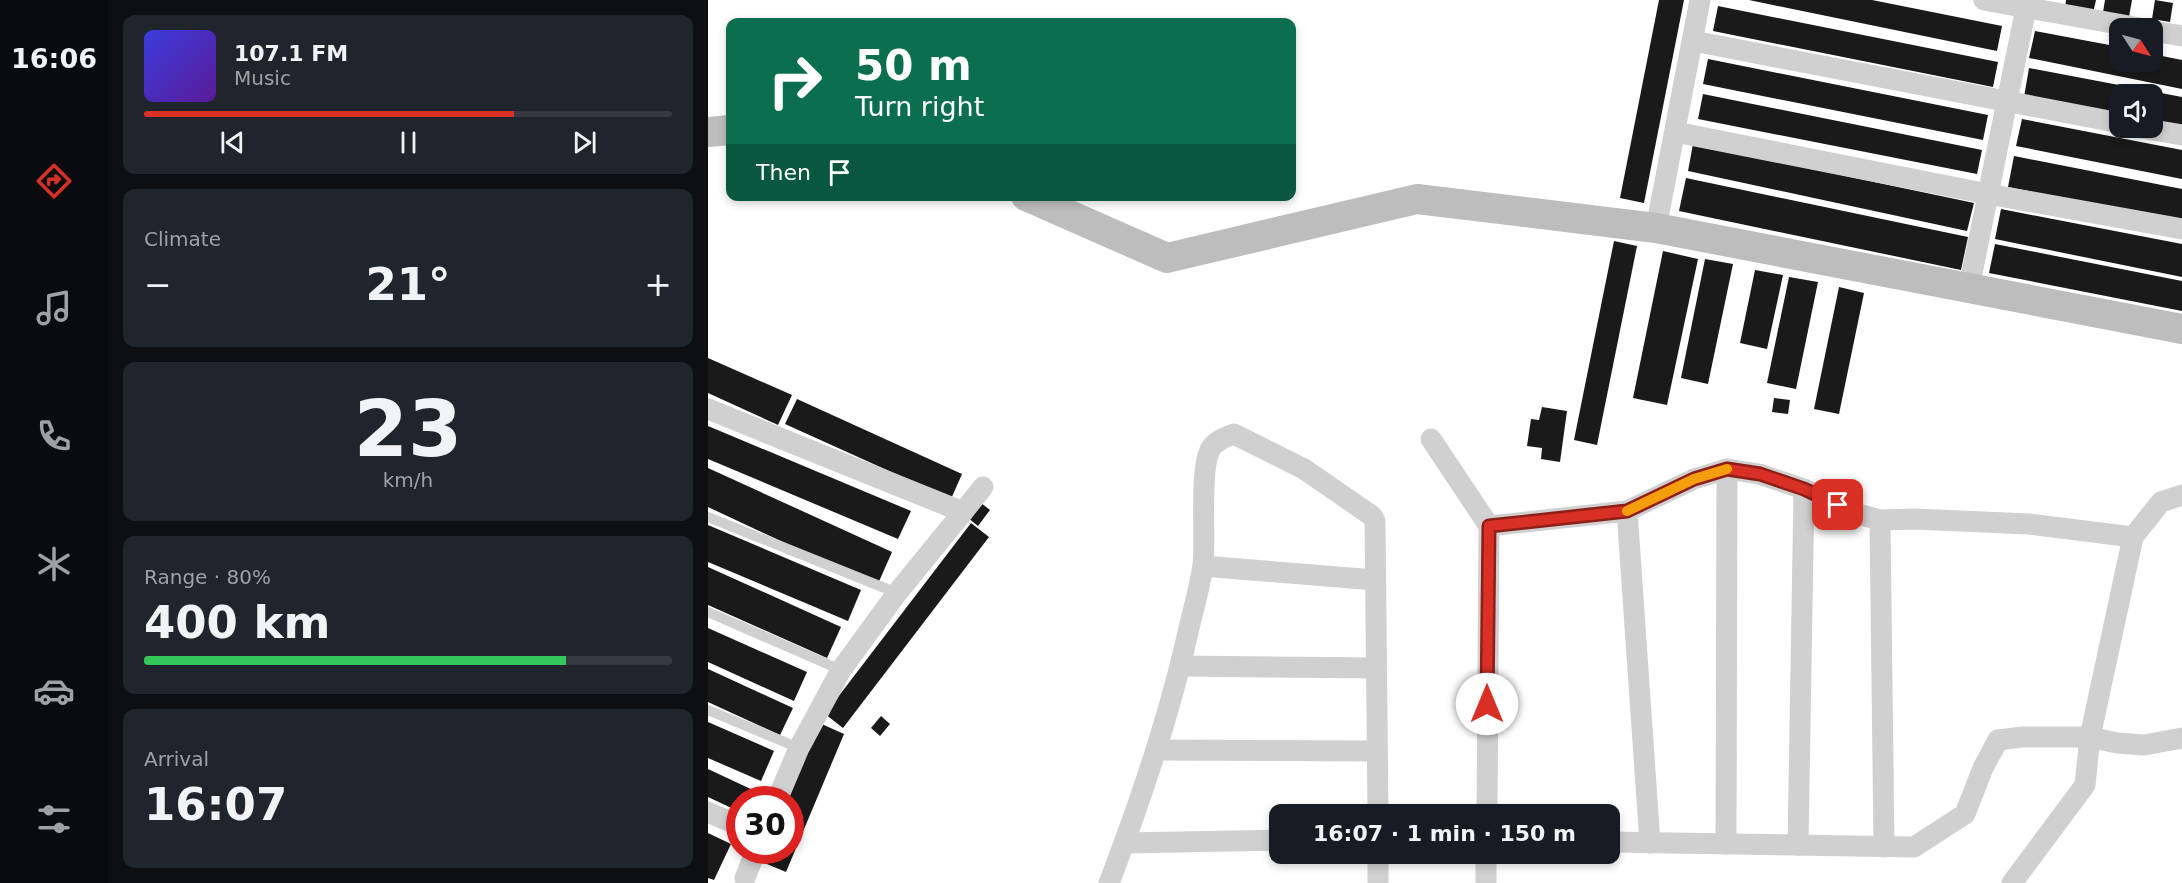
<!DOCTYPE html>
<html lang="en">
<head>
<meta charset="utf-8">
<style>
	body { margin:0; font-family:"DejaVu Sans",sans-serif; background:#20242c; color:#f1f3f6; height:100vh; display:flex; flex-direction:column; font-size:22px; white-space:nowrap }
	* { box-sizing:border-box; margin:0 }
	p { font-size:20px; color:#9ea1a6 }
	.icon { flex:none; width:33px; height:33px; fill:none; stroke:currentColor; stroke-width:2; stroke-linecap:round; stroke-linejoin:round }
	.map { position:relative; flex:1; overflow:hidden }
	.side { display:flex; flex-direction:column; gap:15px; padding:15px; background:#0d0f14; width:600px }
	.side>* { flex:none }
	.banner { position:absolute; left:18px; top:18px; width:570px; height:183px; border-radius:12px; box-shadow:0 3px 9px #0003; background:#0b6e4f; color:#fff; overflow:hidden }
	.needle { width:39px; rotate:126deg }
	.buttons { position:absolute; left:1401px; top:18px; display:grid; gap:12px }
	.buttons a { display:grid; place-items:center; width:54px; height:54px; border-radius:12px; background:#171b24; box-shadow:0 3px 9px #0003; font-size:30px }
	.speed { position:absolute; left:18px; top:786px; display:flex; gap:12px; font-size:30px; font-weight:700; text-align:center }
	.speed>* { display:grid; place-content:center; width:78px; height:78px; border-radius:50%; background:#171b24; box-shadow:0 3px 9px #0003; line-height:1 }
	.speed .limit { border:9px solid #d22; background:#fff; color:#111 }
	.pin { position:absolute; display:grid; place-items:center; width:51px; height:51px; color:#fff; margin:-26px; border-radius:12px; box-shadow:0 3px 9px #0006 }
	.me { position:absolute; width:66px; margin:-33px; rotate:0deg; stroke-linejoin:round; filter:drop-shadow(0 0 4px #0008) }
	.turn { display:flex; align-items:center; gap:21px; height:126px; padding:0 30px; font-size:27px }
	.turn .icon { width:78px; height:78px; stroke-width:2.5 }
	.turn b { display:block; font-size:42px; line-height:51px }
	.then { display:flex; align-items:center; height:57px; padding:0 30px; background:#0003; gap:12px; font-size:22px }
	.big { font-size:45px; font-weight:700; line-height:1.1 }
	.side .tile { flex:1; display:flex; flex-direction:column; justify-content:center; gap:9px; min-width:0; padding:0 21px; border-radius:12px; background:#20242c }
	.side .dial { align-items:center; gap:0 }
	.dial b { font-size:78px; line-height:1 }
	.song { display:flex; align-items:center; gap:18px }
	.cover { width:72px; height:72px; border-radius:9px; background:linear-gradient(135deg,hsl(240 70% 55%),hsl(270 70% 35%)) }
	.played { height:6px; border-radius:3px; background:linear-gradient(90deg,#d93025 70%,#363941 70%) }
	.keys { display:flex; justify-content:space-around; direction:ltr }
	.heat { display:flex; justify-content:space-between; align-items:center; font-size:33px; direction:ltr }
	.charge { height:9px; border-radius:4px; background:linear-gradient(90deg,#34c759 80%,#363941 0) }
	.trip { position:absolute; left:561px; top:804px; width:351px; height:60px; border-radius:12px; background:#171b24; box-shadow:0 3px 9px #0003; font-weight:700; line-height:60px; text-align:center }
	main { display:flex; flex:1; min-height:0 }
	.dock { display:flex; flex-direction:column; width:108px; justify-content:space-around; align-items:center; background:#090b0e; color:#9ea1a6 }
	.dock .icon { width:42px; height:42px }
	.dock .active { color:#d93025 }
	.dock b { font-size:27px; color:#f1f3f6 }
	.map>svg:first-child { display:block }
	.building { fill:#1a1a1a }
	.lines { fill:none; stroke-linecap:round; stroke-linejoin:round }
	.lane { stroke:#d0d0d0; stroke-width:10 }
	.street { stroke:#d0d0d0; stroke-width:21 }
	.secondary { stroke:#bdbdbd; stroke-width:30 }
	.route-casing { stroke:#8d1f18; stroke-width:15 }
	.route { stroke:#d93025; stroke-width:10 }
	.slow { stroke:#f59e0b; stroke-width:10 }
</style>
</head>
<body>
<main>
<nav class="dock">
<b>16:06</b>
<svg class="icon active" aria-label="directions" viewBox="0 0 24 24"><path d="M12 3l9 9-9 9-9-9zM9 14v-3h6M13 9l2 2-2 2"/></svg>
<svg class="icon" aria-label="music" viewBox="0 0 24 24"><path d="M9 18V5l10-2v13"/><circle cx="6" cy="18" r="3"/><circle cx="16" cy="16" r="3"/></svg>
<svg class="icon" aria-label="phone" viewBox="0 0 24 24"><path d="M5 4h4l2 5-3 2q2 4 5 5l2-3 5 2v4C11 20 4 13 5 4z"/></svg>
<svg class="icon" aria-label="climate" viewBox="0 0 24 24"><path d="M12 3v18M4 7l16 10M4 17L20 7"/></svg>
<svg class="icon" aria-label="car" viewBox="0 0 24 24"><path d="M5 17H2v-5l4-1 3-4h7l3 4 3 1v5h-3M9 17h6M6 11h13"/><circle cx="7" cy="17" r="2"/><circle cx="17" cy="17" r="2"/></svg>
<svg class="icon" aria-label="filters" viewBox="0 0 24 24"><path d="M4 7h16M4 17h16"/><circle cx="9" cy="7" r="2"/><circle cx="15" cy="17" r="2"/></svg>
</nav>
<section class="side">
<div class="tile">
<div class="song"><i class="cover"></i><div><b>107.1 FM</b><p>Music</p></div></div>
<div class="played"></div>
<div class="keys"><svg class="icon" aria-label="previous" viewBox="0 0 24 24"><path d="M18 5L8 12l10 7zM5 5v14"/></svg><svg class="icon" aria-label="pause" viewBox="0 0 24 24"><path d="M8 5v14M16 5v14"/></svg><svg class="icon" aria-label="next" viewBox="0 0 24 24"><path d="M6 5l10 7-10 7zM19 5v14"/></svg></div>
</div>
<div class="tile"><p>Climate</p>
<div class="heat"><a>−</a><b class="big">21°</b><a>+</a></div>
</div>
<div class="tile dial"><b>23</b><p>km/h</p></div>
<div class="tile"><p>Range · 80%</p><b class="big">400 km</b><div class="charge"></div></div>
<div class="tile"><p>Arrival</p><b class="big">16:07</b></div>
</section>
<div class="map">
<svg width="1474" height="883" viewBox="0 0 1474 883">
	<rect width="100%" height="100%" fill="#fff"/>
	<!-- building -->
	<g class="building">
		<path d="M 951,0 L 976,0 L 936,203 L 912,198 Z"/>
		<path d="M 1041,0 L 1164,0 L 1294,26 L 1289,51 Z"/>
		<path d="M 1358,0 L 1388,0 L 1385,13 L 1357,8 Z"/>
		<path d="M 1397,0 L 1424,0 L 1421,17 L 1395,12 Z"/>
		<path d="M 1447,0 L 1465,3 L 1462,22 L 1444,19 Z"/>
		<path d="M 1010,6 L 1290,62 L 1285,87 L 1005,31 Z"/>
		<path d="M 1327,31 L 1412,47 L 1412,62 L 1444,62 L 1444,54 L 1474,60 L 1474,89 L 1321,58 Z"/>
		<path d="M 1000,59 L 1280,115 L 1275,140 L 995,84 Z"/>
		<path d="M 1321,68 L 1474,97 L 1474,127 L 1444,121 L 1444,94 L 1412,94 L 1412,115 L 1316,97 Z"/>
		<path d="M 995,94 L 1274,150 L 1269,174 L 990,119 Z"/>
		<path d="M 1314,119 L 1474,150 L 1474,179 L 1308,146 Z"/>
		<path d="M 985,144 L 1266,203 L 1259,231 L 980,171 Z"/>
		<path d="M 1306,156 L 1474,189 L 1474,221 L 1300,187 Z"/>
		<path d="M 978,178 L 1260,237 L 1253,270 L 971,211 Z"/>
		<path d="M 1293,209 L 1474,244 L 1474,277 L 1287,239 Z"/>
		<path d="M 906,241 L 929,246 L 889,445 L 866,440 Z"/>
		<path d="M 1287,244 L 1474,281 L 1474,311 L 1281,273 Z"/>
		<path d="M 955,251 L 990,259 L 959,405 L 925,398 Z"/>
		<path d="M 997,259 L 1025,264 L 1000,384 L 973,378 Z"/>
		<path d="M 1047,270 L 1075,275 L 1059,349 L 1032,343 Z"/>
		<path d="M 1081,277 L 1110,282 L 1088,389 L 1059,383 Z"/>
		<path d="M 1131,287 L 1156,293 L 1131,414 L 1106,409 Z"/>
		<path d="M 0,358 L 84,395 L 70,425 L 0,393 Z"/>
		<path d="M 1066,398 L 1082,400 L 1080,414 L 1064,412 Z"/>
		<path d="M 89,399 L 254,474 L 243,499 L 77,424 Z"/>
		<path d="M 834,407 L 859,411 L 852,462 L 833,459 L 834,448 L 819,446 L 823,419 L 831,420 Z"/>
		<path d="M 0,426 L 203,511 L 190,539 L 0,459 Z"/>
		<path d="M 0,468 L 184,552 L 169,586 L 0,507 Z"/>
		<path d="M 268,499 L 282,510 L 270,526 L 255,514 Z"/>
		<path d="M 263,523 L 281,537 L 135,728 L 117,714 Z"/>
		<path d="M 0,525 L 153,590 L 140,621 L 0,562 Z"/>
		<path d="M 0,567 L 133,627 L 119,658 L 0,605 Z"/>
		<path d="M 0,628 L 99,672 L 86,701 L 0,662 Z"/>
		<path d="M 0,669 L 85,708 L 72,735 L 0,702 Z"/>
		<path d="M 173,716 L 182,724 L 172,736 L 163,728 Z"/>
		<path d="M 107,721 L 136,734 L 78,872 L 49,860 L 52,850 L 82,850 L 82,800 L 74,800 Z"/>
		<path d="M 0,722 L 66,751 L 53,781 L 0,758 Z"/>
		<path d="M 0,769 L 47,791 L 43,800 L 32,800 L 32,812 L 0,797 Z"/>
		<path d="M 0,833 L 23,844 L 6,880 L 0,878 Z"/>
	</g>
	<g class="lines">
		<!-- lane -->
		<g class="lane">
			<path d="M 0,517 L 189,593"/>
			<path d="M 0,612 L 133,670"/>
			<path d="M 0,710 L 91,748"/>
		</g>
		<!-- street -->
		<g class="street">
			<path d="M 1276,0 L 1432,28"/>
			<path d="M 1444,31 L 1474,36"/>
			<path d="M 985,41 L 1412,123"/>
			<path d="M 1433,128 L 1474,135"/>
			<path d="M 967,132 L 1280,194 L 1474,229"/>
			<path d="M 948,228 L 992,0"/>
			<path d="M 1261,288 L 1318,8"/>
			<path d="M 0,409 L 255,512 L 189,593 L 133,670 L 91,748 L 69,800"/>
			<path d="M 723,439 L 781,526"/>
			<path d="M 919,511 L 942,843"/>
			<path d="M 255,512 L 275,487"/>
			<path d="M 1172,520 L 1176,847"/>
			<path d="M 495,566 L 667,580"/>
			<path d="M 473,666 L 668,668"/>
			<path d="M 448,750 L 669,751"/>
			<path d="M 0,812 L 32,826"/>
			<path d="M 779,814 L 781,526 L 919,511 L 986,479 L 1019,469 L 1051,474 L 1096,489 L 1146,513 L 1172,520 L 1207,519 L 1321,524 L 1425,537"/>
			<path d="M 902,842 L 1206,847 L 1257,814 L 1275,768 L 1290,740 L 1314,737 L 1382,737 L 1409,743 L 1436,745 L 1474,738"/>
			<path d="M 417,843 L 572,840"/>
			<path d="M 1018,844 L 1019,469"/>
			<path d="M 1090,845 L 1096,489"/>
			<path d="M 670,854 L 670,883"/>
			<path d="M 37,878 L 48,850"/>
			<path d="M 401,883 C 433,800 462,714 481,628 C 486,607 492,586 495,565 C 498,540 491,467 503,448 C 509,440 518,437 526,434 L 596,469 L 664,516 L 667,521 L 670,814"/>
			<path d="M 778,883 L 778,854"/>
			<path d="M 1304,883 L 1377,785 L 1382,737 L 1425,537 L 1453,502 L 1474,495"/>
		</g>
		<!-- secondary -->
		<g class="secondary">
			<path d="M 0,132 L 22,130"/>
			<path d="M 318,196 L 459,258 L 709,199 L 948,228 L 1474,329"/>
		</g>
	</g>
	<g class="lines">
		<!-- route casing -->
		<g class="route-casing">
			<path id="route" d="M 779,704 L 781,526 L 919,511 L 986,479 L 1019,469 L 1052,474 L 1096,489 L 1130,505"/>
		</g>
		<!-- route -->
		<use href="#route" class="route"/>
		<!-- slow -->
		<path class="slow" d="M 919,511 L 986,479 L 1019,469"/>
	</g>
</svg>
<div class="buttons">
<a><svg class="needle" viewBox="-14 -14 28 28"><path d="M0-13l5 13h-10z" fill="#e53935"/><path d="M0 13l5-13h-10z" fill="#9ea1a6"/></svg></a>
<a><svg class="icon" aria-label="sound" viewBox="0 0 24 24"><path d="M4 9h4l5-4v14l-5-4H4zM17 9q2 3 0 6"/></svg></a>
</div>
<div class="speed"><div class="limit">30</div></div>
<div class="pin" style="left:1130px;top:505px;background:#d93025"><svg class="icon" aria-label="arrive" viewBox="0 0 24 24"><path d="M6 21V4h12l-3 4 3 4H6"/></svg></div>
<svg class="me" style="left:779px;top:704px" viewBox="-20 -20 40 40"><circle r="19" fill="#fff"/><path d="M0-13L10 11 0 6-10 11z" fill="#d93025"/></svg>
<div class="trip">16:07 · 1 min · 150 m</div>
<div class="banner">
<div class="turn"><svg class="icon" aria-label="right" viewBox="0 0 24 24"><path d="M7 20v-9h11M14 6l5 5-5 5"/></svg><div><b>50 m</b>Turn right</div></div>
<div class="then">Then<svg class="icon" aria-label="arrive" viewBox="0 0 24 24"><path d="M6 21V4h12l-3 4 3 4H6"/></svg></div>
</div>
</div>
</main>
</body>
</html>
